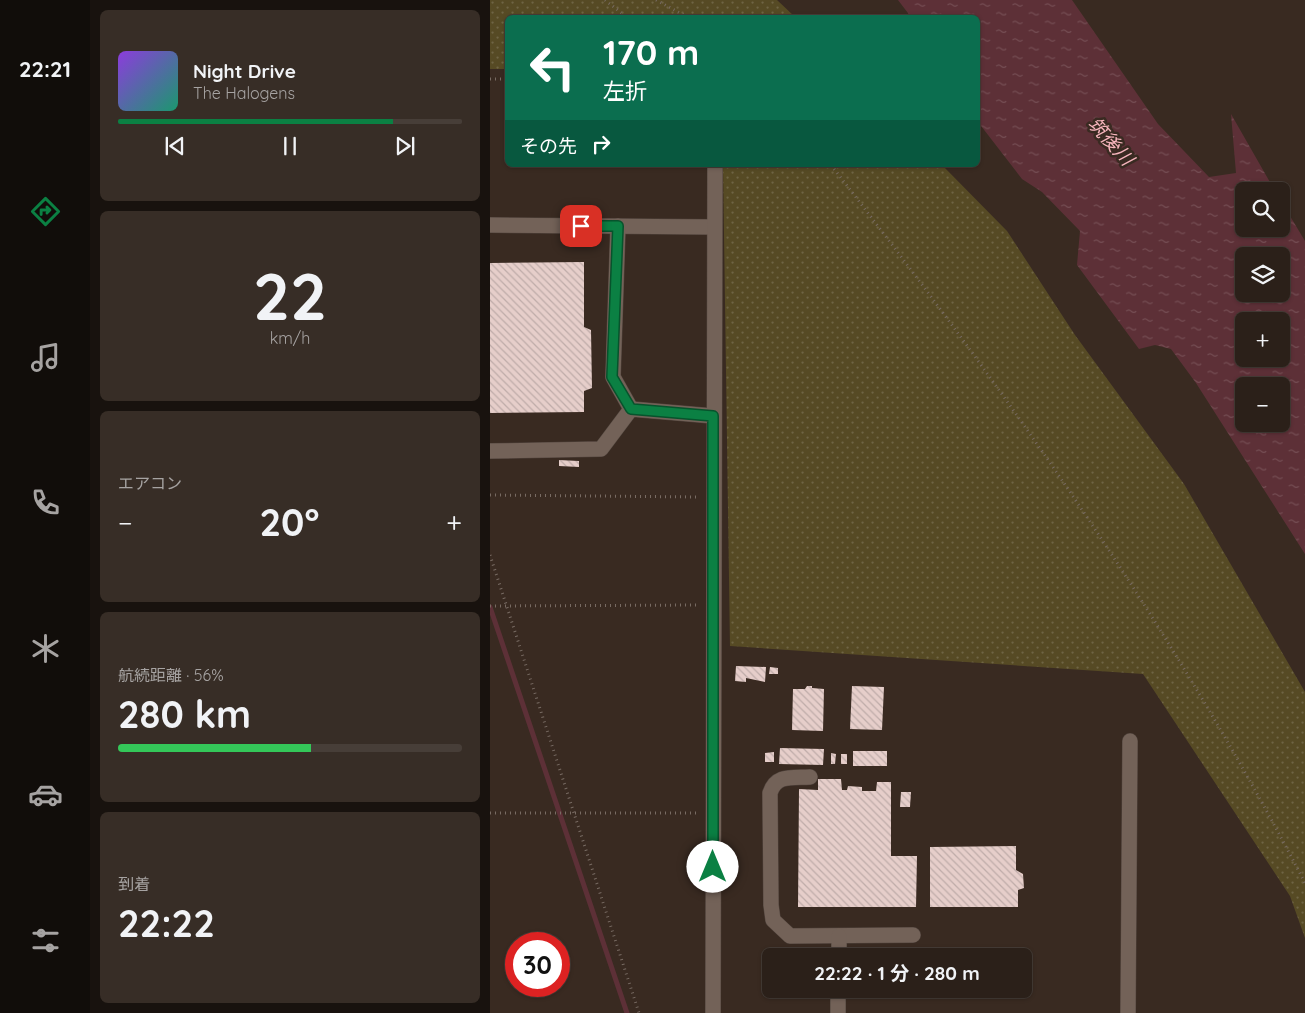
<!DOCTYPE html>
<html lang="ja">
<head>
<meta charset="utf-8">
<style>
	body { margin:0; font-family:Quicksand,"Noto Sans JP",sans-serif; background:#372d26; color:#f1f3f6; height:100vh; display:flex; flex-direction:column; font-size:19px; white-space:nowrap }
	* { box-sizing:border-box; margin:0 }
	p { font-size:16px; color:#a6a3a2 }
	.icon { flex:none; width:28px; height:28px; fill:none; stroke:currentColor; stroke-width:2; stroke-linecap:round; stroke-linejoin:round }
	.map { position:relative; flex:1; overflow:hidden }
	.drawer { display:flex; flex-direction:column; gap:10px; padding:10px; background:#18120e; width:400px }
	.drawer>* { flex:none }
	.hud { position:absolute; left:15px; top:15px; width:475px; height:152px; border-radius:8px; box-shadow:0 1px 4px #0004,0 0 0 1px #473e38; background:#0b6e4f; color:#fff; overflow:hidden }
	.controls { position:absolute; left:745px; top:182px; display:grid; gap:10px }
	.controls a { display:grid; place-items:center; width:55px; height:55px; border-radius:8px; background:#2b2019; box-shadow:0 1px 4px #0004,0 0 0 1px #473e38; font-size:25px }
	.speed { position:absolute; left:15px; top:932px; display:flex; gap:10px; font-size:25px; font-weight:700; text-align:center }
	.speed>* { display:grid; place-content:center; width:65px; height:65px; border-radius:50%; background:#2b2019; box-shadow:0 1px 4px #0004,0 0 0 1px #473e38; line-height:1 }
	.speed .limit { border:8px solid #d22; background:#fff; color:#111 }
	.pin { position:absolute; display:grid; place-items:center; width:42px; height:42px; color:#fff; margin:-21px; border-radius:10px; box-shadow:0 2px 8px #0006 }
	.me { position:absolute; width:55px; margin:-28px; rotate:0deg; stroke-linejoin:round; filter:drop-shadow(0 0 4px #0008) }
	.turn { display:flex; align-items:center; gap:18px; height:105px; padding:0 15px; font-size:22px }
	.turn .icon { width:65px; height:65px; stroke-width:2.5 }
	.turn b { display:block; font-size:35px; line-height:42px }
	.then { display:flex; align-items:center; height:48px; padding:0 15px; background:#0003; gap:10px; font-size:19px }
	.big { font-size:38px; font-weight:700; line-height:1.1 }
	.drawer .widget { flex:1; display:flex; flex-direction:column; justify-content:center; gap:8px; min-width:0; padding:0 18px; border-radius:8px; background:#372d26 }
	.drawer .dial { align-items:center; gap:0 }
	.dial b { font-size:65px; line-height:1 }
	.song { display:flex; align-items:center; gap:15px }
	.cover { width:60px; height:60px; border-radius:8px; background:linear-gradient(135deg,hsl(270 70% 55%),hsl(160 70% 35%)) }
	.played { height:5px; border-radius:2px; background:linear-gradient(90deg,#0b8043 80%,#473e38 80%) }
	.keys { display:flex; justify-content:space-around; direction:ltr }
	.heat { display:flex; justify-content:space-between; align-items:center; font-size:28px; direction:ltr }
	.charge { height:8px; border-radius:4px; background:linear-gradient(90deg,#34c759 56%,#473e38 0) }
	.trip { position:absolute; left:272px; top:948px; width:270px; height:50px; border-radius:8px; background:#2b2019; box-shadow:0 1px 4px #0004,0 0 0 1px #473e38; font-weight:700; line-height:50px; text-align:center }
	main { display:flex; flex:1; min-height:0 }
	.tabs { display:flex; flex-direction:column; width:90px; justify-content:space-around; align-items:center; background:#110d0a; color:#a6a3a2 }
	.tabs .icon { width:35px; height:35px }
	.tabs .current { color:#0b8043 }
	.tabs b { font-size:22px; color:#f1f3f6 }
	.map>svg:first-child { display:block }
	.grass { fill:url(#grass-dots) }
	.water { fill:url(#water-ripples); fill-rule:evenodd }
	.lines { fill:none; stroke-linecap:round; stroke-linejoin:round }
	.stream { stroke:#5d3037; stroke-width:5 }
	.building { fill:url(#building-back-hatch) }
	.minor-casing { stroke:#53463f; stroke-width:16 }
	.path { stroke:#786b63; stroke-width:3; stroke-dasharray:1 4; stroke-linecap:butt }
	.minor { stroke:#736258; stroke-width:15 }
	.route-casing { stroke:#07532c; stroke-width:12 }
	.route { stroke:#0b8043; stroke-width:9 }
	.labels { text-anchor:middle; dominant-baseline:central; stroke-width:5; stroke-linejoin:round; paint-order:stroke }
	.water-label { font-size:19px; font-style:italic; fill:#f7b5bd; stroke:#392a21 }
</style>
</head>
<body>
<main>
<nav class="tabs">
<b>22:21</b>
<svg class="icon current" aria-label="directions" viewBox="0 0 24 24"><path d="M12 3l9 9-9 9-9-9zM9 14v-3h6M13 9l2 2-2 2"/></svg>
<svg class="icon" aria-label="music" viewBox="0 0 24 24"><path d="M9 18V5l10-2v13"/><circle cx="6" cy="18" r="3"/><circle cx="16" cy="16" r="3"/></svg>
<svg class="icon" aria-label="phone" viewBox="0 0 24 24"><path d="M5 4h4l2 5-3 2q2 4 5 5l2-3 5 2v4C11 20 4 13 5 4z"/></svg>
<svg class="icon" aria-label="climate" viewBox="0 0 24 24"><path d="M12 3v18M4 7l16 10M4 17L20 7"/></svg>
<svg class="icon" aria-label="car" viewBox="0 0 24 24"><path d="M5 17H2v-5l4-1 3-4h7l3 4 3 1v5h-3M9 17h6M6 11h13"/><circle cx="7" cy="17" r="2"/><circle cx="17" cy="17" r="2"/></svg>
<svg class="icon" aria-label="filters" viewBox="0 0 24 24"><path d="M4 7h16M4 17h16"/><circle cx="9" cy="7" r="2"/><circle cx="15" cy="17" r="2"/></svg>
</nav>
<section class="drawer">
<div class="widget">
<div class="song"><i class="cover"></i><div><b>Night Drive</b><p>The Halogens</p></div></div>
<div class="played"></div>
<div class="keys"><svg class="icon" aria-label="previous" viewBox="0 0 24 24"><path d="M18 5L8 12l10 7zM5 5v14"/></svg><svg class="icon" aria-label="pause" viewBox="0 0 24 24"><path d="M8 5v14M16 5v14"/></svg><svg class="icon" aria-label="next" viewBox="0 0 24 24"><path d="M6 5l10 7-10 7zM19 5v14"/></svg></div>
</div>
<div class="widget dial"><b>22</b><p>km/h</p></div>
<div class="widget"><p>エアコン</p>
<div class="heat"><a>−</a><b class="big">20°</b><a>+</a></div>
</div>
<div class="widget"><p>航続距離 · 56%</p><b class="big">280 km</b><div class="charge"></div></div>
<div class="widget"><p>到着</p><b class="big">22:22</b></div>
</section>
<div class="map">
<svg width="815" height="1013" viewBox="0 0 815 1013">
	<defs>
		<pattern id="grass-dots" width="8" height="8" patternUnits="userSpaceOnUse" patternTransform="scale(1.25)"><rect width="8" height="8" fill="#564a24"/><path d="M2 2h.1M6 6h.1" fill="none" stroke="#6f6444" stroke-width="1.8" stroke-linecap="round"/></pattern>
		<pattern id="water-ripples" width="26" height="14" patternUnits="userSpaceOnUse" patternTransform="scale(1.25)"><rect width="26" height="14" fill="#5d3037"/><path d="M2 4q2-2 4 0t4 0M15 11q2-2 4 0t4 0" fill="none" stroke="#754e54"/></pattern>
		<pattern id="building-back-hatch" width="6" height="6" patternUnits="userSpaceOnUse" patternTransform="scale(1.25)"><rect width="6" height="6" fill="#e6ceca"/><path d="M-1 5l2 2M0 0l6 6M5-1l2 2" fill="none" stroke="#bfaca9"/></pattern>
	</defs>
	<rect width="100%" height="100%" fill="#392a21"/>
	<!-- grass -->
	<g class="grass">
		<path d="M 0,0 L 287,0 L 305,17 L 18,18 L 17,69 L 0,69 Z"/>
		<path d="M 233,165 L 452,165 L 517,231 L 585,335 L 694,484 L 815,692 L 815,938 L 800,896 L 653,674 L 240,646 Z"/>
	</g>
	<!-- water -->
	<path class="water" d="M 408,0 L 582,0 L 668,124 L 719,177 L 746,173 L 741,114 L 785,191 L 754,191 L 754,229 L 791,229 L 791,201 L 815,241 L 815,554 L 706,383 L 681,349 L 665,345 L 649,349 L 587,265 L 590,231 L 552,192 L 532,179 L 488,122 L 488,18 L 421,17 ZM 754,256 L 791,256 L 791,294 L 754,294 ZM 754,321 L 791,321 L 791,359 L 754,359 ZM 754,386 L 791,386 L 791,424 L 754,424 Z"/>
	<g class="lines">
		<!-- stream -->
		<path class="stream" d="M 0,607 L 137,1013"/>
	</g>
	<!-- building -->
	<g class="building">
		<path d="M 94,262 L 94,327 L 101,330 L 102,388 L 94,391 L 94,412 L 0,413 L 0,263 Z"/>
		<path d="M 69,460 L 89,461 L 89,467 L 69,466 Z"/>
		<path d="M 246,666 L 276,667 L 275,682 L 256,678 L 256,682 L 245,681 Z"/>
		<path d="M 280,667 L 288,668 L 288,674 L 279,674 Z"/>
		<path d="M 317,686 L 322,686 L 322,688 L 334,689 L 333,731 L 302,730 L 303,689 L 315,689 Z"/>
		<path d="M 362,686 L 394,687 L 392,730 L 360,729 Z"/>
		<path d="M 290,748 L 334,749 L 333,765 L 289,764 Z"/>
		<rect x="363" y="751" width="34" height="15"/>
		<path d="M 284,752 L 284,762 L 275,762 L 275,753 Z"/>
		<path d="M 341,753 L 346,754 L 345,764 L 341,764 Z"/>
		<rect x="351" y="754" width="6" height="10"/>
		<path d="M 328,779 L 351,779 L 352,790 L 357,790 L 358,786 L 372,787 L 372,791 L 386,791 L 387,782 L 401,782 L 401,856 L 427,856 L 426,907 L 308,907 L 309,789 L 328,790 Z"/>
		<path d="M 411,792 L 421,792 L 420,807 L 410,807 Z"/>
		<path d="M 526,846 L 526,870 L 533,874 L 534,888 L 528,890 L 528,907 L 440,907 L 440,847 Z"/>
	</g>
	<g class="lines">
		<!-- minor casing -->
		<g class="minor-casing">
			<g id="minor">
				<path d="M 0,225 L 224,227"/>
				<path d="M 128,226 L 123,377 L 141,409"/>
				<path d="M 0,451 L 111,449 L 141,409 L 223,416"/>
				<path d="M 320,777 C 302,778 286,774 280,793 L 281,905 L 283,920 L 300,936 L 423,935"/>
				<path d="M 349,956 L 349,936"/>
				<path d="M 223,1013 L 225,165"/>
				<path d="M 348,1013 L 348,989"/>
				<path d="M 638,1013 L 640,741"/>
			</g>
		</g>
		<!-- path -->
		<g class="path">
			<path d="M 115,0 L 138,18"/>
			<path d="M 166,0 L 199,18"/>
			<path d="M 0,79 L 18,79"/>
			<path d="M 341,165 C 517,392 683,628 815,883"/>
			<path d="M 0,495 L 209,497"/>
			<path d="M 0,555 L 149,1013"/>
			<path d="M 0,606 L 210,605"/>
			<path d="M 0,813 L 209,813"/>
		</g>
		<!-- minor -->
		<use href="#minor" class="minor"/>
	</g>
	<g class="lines">
		<!-- route casing -->
		<g class="route-casing">
			<path id="route" d="M 91,226 L 128,226 L 122,377 L 141,409 L 223,416 L 223,867"/>
		</g>
		<!-- route -->
		<use href="#route" class="route"/>
	</g>
	<g class="labels">
		<!-- water labels -->
		<g class="water-label">
			<text transform="translate(621 141) rotate(48)">筑後川</text>
		</g>
	</g>
</svg>
<div class="controls">
<a><svg class="icon" aria-label="search" viewBox="0 0 24 24"><circle cx="10" cy="10" r="6"/><path d="M15 15l6 6"/></svg></a>
<a><svg class="icon" aria-label="layers" viewBox="0 0 24 24"><path d="M12 4l9 5-9 5-9-5zM3 14l9 5 9-5"/></svg></a>
<a>+</a>
<a>−</a>
</div>
<div class="speed"><div class="limit">30</div></div>
<div class="pin" style="left:91px;top:226px;background:#d93025"><svg class="icon" aria-label="arrive" viewBox="0 0 24 24"><path d="M6 21V4h12l-3 4 3 4H6"/></svg></div>
<svg class="me" style="left:223px;top:867px" viewBox="-20 -20 40 40"><circle r="19" fill="#fff"/><path d="M0-13L10 11 0 6-10 11z" fill="#0b8043"/></svg>
<div class="trip">22:22 · 1 分 · 280 m</div>
<div class="hud">
<div class="turn"><svg class="icon" aria-label="left" viewBox="0 0 24 24"><path d="M17 20v-9H6M10 6l-5 5 5 5"/></svg><div><b>170 m</b>左折</div></div>
<div class="then">その先<svg class="icon" aria-label="right" viewBox="0 0 24 24"><path d="M7 20v-9h11M14 6l5 5-5 5"/></svg></div>
</div>
</div>
</main>
</body>
</html>
